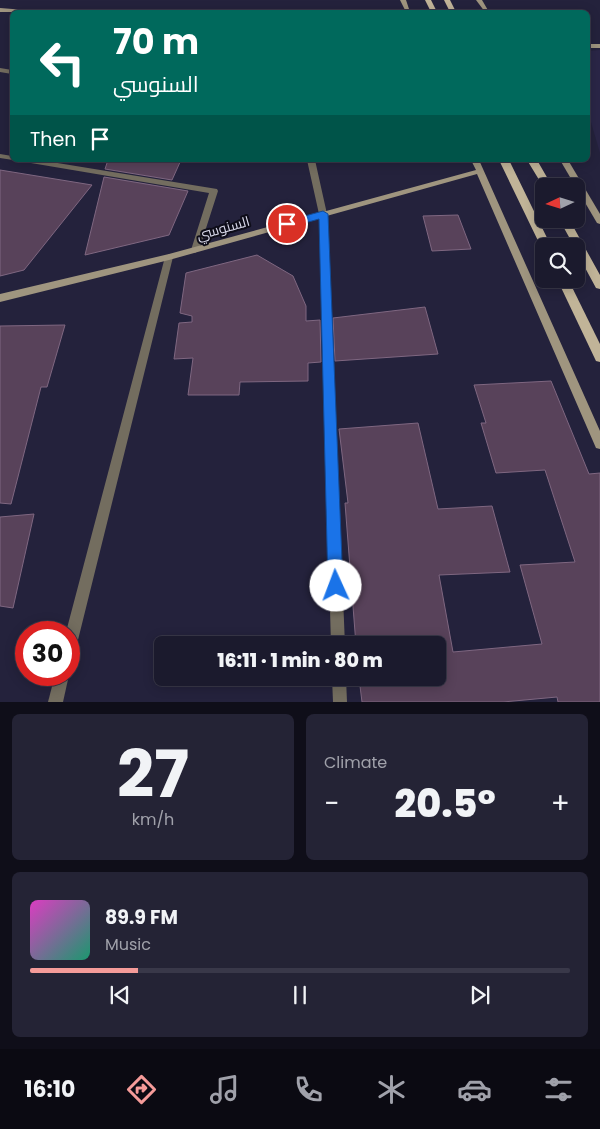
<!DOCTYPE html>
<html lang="en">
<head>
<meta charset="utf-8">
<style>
	body { margin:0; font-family:Poppins,Cairo,sans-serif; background:#242335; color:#f1f3f6; height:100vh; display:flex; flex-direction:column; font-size:19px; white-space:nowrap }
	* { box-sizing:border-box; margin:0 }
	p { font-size:16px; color:#a0a1aa }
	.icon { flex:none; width:28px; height:28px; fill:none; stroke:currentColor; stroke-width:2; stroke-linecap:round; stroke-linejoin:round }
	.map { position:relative; height:702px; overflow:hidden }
	.panel { display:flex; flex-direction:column; gap:12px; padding:12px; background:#0f0e19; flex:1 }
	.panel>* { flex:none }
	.banner { position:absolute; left:10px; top:10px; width:580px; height:152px; border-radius:8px; box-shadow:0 2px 12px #0003,0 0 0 1px #393849; background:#00695c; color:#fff; overflow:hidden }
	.needle { width:32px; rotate:266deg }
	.tools { position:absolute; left:535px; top:178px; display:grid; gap:10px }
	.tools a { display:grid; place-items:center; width:50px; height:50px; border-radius:8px; background:#1b1a2d; box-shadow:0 2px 12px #0003,0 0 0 1px #393849; font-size:25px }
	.speed { position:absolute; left:15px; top:621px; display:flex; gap:10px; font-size:25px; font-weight:700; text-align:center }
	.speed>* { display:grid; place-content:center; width:65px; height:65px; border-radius:50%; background:#1b1a2d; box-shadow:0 2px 12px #0003,0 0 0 1px #393849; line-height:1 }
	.speed .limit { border:8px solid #d22; background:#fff; color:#111 }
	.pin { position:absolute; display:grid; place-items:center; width:42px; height:42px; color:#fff; margin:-21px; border:2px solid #fff; border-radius:50%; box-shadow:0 1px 5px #0007 }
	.me { position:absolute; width:55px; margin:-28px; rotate:358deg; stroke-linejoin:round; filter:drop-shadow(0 0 4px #0008) }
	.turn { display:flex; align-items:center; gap:18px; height:105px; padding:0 20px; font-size:22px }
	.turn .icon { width:65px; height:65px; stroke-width:2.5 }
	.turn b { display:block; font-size:35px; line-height:42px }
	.then { display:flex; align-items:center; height:48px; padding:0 20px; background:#0003; gap:10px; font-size:19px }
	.big { font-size:38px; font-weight:800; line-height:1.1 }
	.panel .widget { flex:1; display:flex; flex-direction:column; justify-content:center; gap:8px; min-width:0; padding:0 18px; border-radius:8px; background:#242335 }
	.panel .dial { align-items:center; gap:0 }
	.dial b { font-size:65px; line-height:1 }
	.song { display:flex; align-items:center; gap:15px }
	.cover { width:60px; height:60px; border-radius:8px; background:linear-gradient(135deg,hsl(310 70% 55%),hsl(160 70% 35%)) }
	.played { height:5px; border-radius:2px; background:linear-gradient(90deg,#f59b99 20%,#393849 20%) }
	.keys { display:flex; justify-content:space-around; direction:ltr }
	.heat { display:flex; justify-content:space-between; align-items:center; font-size:28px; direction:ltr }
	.panel .tiles { flex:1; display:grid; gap:12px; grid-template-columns:1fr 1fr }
	.widget:last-child { grid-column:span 2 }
	.trip { position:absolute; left:154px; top:636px; width:292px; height:50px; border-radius:8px; background:#1b1a2d; box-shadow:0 2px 12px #0003,0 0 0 1px #393849; font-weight:800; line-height:50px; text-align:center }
	.dock { display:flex; height:80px; justify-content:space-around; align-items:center; background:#0b0a12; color:#a0a1aa }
	.dock .icon { width:35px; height:35px }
	.dock .selected { color:#f59b99 }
	.dock b { font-size:22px; color:#f1f3f6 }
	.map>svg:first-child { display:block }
	.built { fill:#2a2647 }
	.building { fill:#58425a; stroke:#7f6781 }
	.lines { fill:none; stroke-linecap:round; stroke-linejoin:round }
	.street { fill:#736d5f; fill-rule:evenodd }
	.secondary { fill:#9f957f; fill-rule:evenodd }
	.primary { fill:#c1b498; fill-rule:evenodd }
	.route { fill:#1a73e8; stroke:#114b97 }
	.labels { text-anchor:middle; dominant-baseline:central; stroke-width:4; stroke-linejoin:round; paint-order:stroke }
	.street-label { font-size:14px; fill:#dadaec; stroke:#0e0d19 }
</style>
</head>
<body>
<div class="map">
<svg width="600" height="702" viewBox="0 0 600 702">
	<rect width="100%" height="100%" fill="#24223c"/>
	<!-- built -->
	<path class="built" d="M 600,50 L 600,153 L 588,112 L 588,51 Z"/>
	<!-- building -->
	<g class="building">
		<path d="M 108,160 L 181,160 L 172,180 L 105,169 Z"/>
		<path d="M 0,170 L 92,185 L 24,270 L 0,276 Z"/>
		<path d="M 104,177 L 188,191 L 169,235 L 85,255 Z"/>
		<path d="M 458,215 L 471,249 L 432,251 L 423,216 Z"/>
		<path d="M 257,255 L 293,276 L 306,306 L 306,321 L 320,320 L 321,362 L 308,363 L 308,381 L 240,382 L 239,395 L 188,395 L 193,358 L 174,359 L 179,323 L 192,322 L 192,316 L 180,313 L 186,273 Z"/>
		<path d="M 425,307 L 438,354 L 335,361 L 333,318 Z"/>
		<path d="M 65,325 L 47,387 L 41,387 L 11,504 L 0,503 L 0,326 Z"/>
		<path d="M 551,381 L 589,474 L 600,473 L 600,702 L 558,702 L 557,697 L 503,702 L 362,702 L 359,678 L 438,678 L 438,645 L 356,645 L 345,503 L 348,503 L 339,429 L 418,423 L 438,509 L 492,506 L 510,572 L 439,575 L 453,652 L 542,644 L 520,565 L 575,562 L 545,470 L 496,473 L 481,423 L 486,423 L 474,385 Z"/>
		<path d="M 34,514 L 13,608 L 0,606 L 0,517 Z"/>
	</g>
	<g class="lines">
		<!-- street -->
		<g class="street">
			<path d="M 0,68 L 12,70 L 12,74 L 0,72 Z"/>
			<path d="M 0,154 L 12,156 L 13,160 L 0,158 Z"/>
			<path d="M 21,160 L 39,160 L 217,189 L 218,191 L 199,250 L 195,253 L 191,250 L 209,193 L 25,162 Z"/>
			<path d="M 307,160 L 315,160 L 327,214 L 345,645 L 331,645 L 319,214 Z"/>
			<path d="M 169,254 L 173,257 L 76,648 L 74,653 L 69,655 L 69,632 L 66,632 L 165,257 Z"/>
			<path d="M 69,674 L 69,675 L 63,702 L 48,702 L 55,675 Z"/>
			<path d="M 332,678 L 346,678 L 347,702 L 333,702 Z"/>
		</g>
		<!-- secondary -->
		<g class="secondary">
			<path d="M 400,0 L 406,0 L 410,12 L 406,12 Z"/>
			<path d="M 476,0 L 482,0 L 489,12 L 485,12 Z"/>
			<path d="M 0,8 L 25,10 L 28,12 L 0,12 Z"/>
			<rect x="588" y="44" width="12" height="4"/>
			<path d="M 471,160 L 479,160 L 600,431 L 600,449 L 596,448 L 477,174 L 169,260 L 0,302 L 0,294 L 169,254 L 476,170 Z"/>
			<path d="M 560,160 L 568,160 L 600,214 L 600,224 L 597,223 Z"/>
		</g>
		<!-- primary -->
		<g class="primary">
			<path d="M 425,0 L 431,0 L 437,12 L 431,12 Z"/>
			<path d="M 444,0 L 450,0 L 456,12 L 450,12 Z"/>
			<path d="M 499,160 L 509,160 L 551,246 L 544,246 L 544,249 L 542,249 Z"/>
			<path d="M 527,160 L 537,160 L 552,186 L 544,186 L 544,188 Z"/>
			<path d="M 559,219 L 569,219 L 600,275 L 600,289 L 596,288 L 576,251 L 576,246 L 574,246 Z"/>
			<path d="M 557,279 L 568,279 L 600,344 L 600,362 L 596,361 Z"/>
		</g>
	</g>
	<!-- route -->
	<path class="route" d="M 323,211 L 328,214 L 343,586 L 341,592 L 336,594 L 331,592 L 328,586 L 319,219 L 287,228 L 282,224 L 283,222 Z"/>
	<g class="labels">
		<!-- street labels -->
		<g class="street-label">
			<text transform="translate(223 228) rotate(-16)">السنوسي</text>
		</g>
	</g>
</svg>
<div class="tools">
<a><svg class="needle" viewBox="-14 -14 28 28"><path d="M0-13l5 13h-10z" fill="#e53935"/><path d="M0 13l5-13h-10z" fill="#a0a1aa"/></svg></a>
<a><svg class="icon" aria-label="search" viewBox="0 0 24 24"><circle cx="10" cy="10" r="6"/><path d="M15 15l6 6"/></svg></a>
</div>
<div class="speed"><div class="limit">30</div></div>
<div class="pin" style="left:287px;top:224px;background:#d93025"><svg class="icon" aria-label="arrive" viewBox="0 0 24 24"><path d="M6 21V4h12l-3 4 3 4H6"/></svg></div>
<svg class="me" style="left:336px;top:586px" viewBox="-20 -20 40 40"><circle r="19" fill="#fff"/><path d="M0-13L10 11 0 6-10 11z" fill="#1a73e8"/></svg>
<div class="trip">16:11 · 1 min · 80 m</div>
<div class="banner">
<div class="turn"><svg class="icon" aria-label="left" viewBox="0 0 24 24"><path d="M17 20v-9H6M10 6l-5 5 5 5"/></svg><div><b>70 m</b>السنوسي</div></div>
<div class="then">Then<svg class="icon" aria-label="arrive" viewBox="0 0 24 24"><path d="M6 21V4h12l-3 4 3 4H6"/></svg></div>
</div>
</div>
<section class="panel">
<div class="tiles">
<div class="widget dial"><b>27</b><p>km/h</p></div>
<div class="widget"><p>Climate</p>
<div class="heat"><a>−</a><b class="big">20.5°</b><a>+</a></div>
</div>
<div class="widget">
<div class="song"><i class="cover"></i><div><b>89.9 FM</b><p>Music</p></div></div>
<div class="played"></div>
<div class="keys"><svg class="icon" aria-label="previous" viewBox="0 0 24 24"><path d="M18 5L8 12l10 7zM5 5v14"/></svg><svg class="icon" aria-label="pause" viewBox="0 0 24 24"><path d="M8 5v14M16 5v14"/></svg><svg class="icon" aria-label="next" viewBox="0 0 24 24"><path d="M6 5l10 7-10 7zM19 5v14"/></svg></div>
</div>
</div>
</section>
<nav class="dock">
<b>16:10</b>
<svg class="icon selected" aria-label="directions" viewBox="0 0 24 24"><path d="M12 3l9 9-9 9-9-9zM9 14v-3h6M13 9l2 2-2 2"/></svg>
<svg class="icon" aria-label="music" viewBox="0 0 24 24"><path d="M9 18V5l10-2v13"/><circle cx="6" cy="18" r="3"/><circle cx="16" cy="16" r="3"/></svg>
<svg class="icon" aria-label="phone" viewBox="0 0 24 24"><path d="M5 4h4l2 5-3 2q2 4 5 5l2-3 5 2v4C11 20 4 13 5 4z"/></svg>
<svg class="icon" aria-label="climate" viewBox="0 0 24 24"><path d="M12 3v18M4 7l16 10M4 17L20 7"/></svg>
<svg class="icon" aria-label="car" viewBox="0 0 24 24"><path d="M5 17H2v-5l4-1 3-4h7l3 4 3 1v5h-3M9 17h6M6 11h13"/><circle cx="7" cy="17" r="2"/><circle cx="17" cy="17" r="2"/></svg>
<svg class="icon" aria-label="filters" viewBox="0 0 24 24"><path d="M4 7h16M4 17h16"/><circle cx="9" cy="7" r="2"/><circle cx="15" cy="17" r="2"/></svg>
</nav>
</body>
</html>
